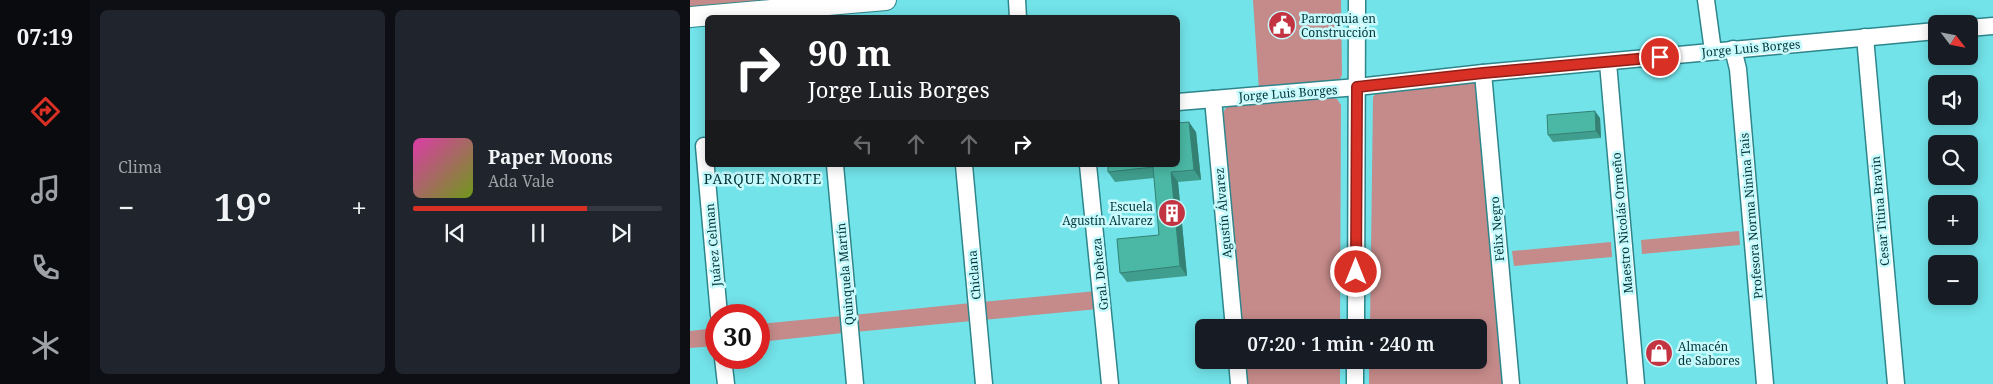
<!DOCTYPE html>
<html lang="es">
<head>
<meta charset="utf-8">
<style>
	body { margin:0; font-family:"Noto Serif",serif; background:#20242c; color:#f1f3f6; height:100vh; display:flex; flex-direction:column; font-size:19px; white-space:nowrap }
	* { box-sizing:border-box; margin:0 }
	p { font-size:16px; color:#9ea1a6 }
	.icon { flex:none; width:28px; height:28px; fill:none; stroke:currentColor; stroke-width:2; stroke-linecap:round; stroke-linejoin:round }
	.map { position:relative; flex:1; overflow:hidden }
	.side { display:flex; flex-direction:column; gap:10px; padding:10px; background:#0d0f14; width:600px }
	.side>* { flex:none }
	.top-card { position:absolute; left:15px; top:15px; width:475px; height:152px; border-radius:8px; box-shadow:0 2px 12px #0003; background:#202124; color:#fff; overflow:hidden }
	.needle { width:32px; rotate:122deg }
	.tools { position:absolute; left:1238px; top:15px; display:grid; gap:10px }
	.tools a { display:grid; place-items:center; width:50px; height:50px; border-radius:8px; background:#171b24; box-shadow:0 2px 12px #0003; font-size:25px }
	.speed { position:absolute; left:15px; top:304px; display:flex; gap:10px; font-size:25px; font-weight:700; text-align:center }
	.speed>* { display:grid; place-content:center; width:65px; height:65px; border-radius:50%; background:#171b24; box-shadow:0 2px 12px #0003; line-height:1 }
	.speed .limit { border:8px solid #d22; background:#fff; color:#111 }
	.pin { position:absolute; display:grid; place-items:center; width:42px; height:42px; color:#fff; margin:-21px; border:2px solid #fff; border-radius:50%; box-shadow:0 1px 5px #0007 }
	.me { position:absolute; width:55px; margin:-28px; rotate:0deg; stroke-linejoin:round; filter:drop-shadow(0 0 4px #0008) }
	.turn { display:flex; align-items:center; gap:18px; height:105px; padding:0 20px; font-size:22px }
	.turn .icon { width:65px; height:65px; stroke-width:2.5 }
	.turn b { display:block; font-size:35px; line-height:42px }
	.lanes { display:flex; align-items:center; height:48px; padding:0 20px; background:#0003; justify-content:center; gap:25px; direction:ltr }
	.lanes .off { opacity:.35 }
	.big { font-size:38px; font-weight:600; line-height:1.1 }
	.side .card { flex:1; display:flex; flex-direction:column; justify-content:center; gap:8px; min-width:0; padding:0 18px; border-radius:8px; background:#20242c }
	.song { display:flex; align-items:center; gap:15px }
	.cover { width:60px; height:60px; border-radius:8px; background:linear-gradient(135deg,hsl(320 70% 55%),hsl(80 70% 35%)) }
	.played { height:5px; border-radius:2px; background:linear-gradient(90deg,#d93025 70%,#363941 70%) }
	.keys { display:flex; justify-content:space-around; direction:ltr }
	.heat { display:flex; justify-content:space-between; align-items:center; font-size:28px; direction:ltr }
	.side .tiles { flex:1; display:grid; gap:10px; grid-template-columns:repeat(2,1fr) }
	.trip { position:absolute; left:505px; top:319px; width:292px; height:50px; border-radius:8px; background:#171b24; box-shadow:0 2px 12px #0003; font-weight:600; line-height:50px; text-align:center }
	main { display:flex; flex:1; min-height:0 }
	.dock { display:flex; flex-direction:column; width:90px; justify-content:space-around; align-items:center; background:#090b0e; color:#9ea1a6 }
	.dock .icon { width:35px; height:35px }
	.dock .selected { color:#d93025 }
	.dock b { font-size:22px; color:#f1f3f6 }
	.map>svg:first-child { display:block }
	.green { fill:#c58b8a }
	.lines { fill:none; stroke-linecap:round; stroke-linejoin:round }
	.minor-casing { stroke:#2d868b; stroke-width:19 }
	.major-casing { stroke:#2d868b; stroke-width:22 }
	.minor { stroke:#fff; stroke-width:16 }
	.major { stroke:#fff; stroke-width:20 }
	.wall { fill:#409e8e }
	.shaded-wall { fill:#348174 }
	.building { fill:#4bb8a5; stroke:#348174 }
	.route-casing { stroke:#8d1f18; stroke-width:12 }
	.route { stroke:#d93025; stroke-width:9 }
	.labels { text-anchor:middle; dominant-baseline:central; stroke-width:5; stroke-linejoin:round; paint-order:stroke }
	.poi-label { font-size:12px; fill:#003537; stroke:#c7fafd; text-anchor:start }
	.street-label { font-size:12px; fill:#003537; stroke:#c7fafd }
	.neighbourhood-label { font-size:14px; letter-spacing:1px; fill:#003537; stroke:#c7fafd }
</style>
</head>
<body>
<main>
<nav class="dock">
<b>07:19</b>
<svg class="icon selected" aria-label="directions" viewBox="0 0 24 24"><path d="M12 3l9 9-9 9-9-9zM9 14v-3h6M13 9l2 2-2 2"/></svg>
<svg class="icon" aria-label="music" viewBox="0 0 24 24"><path d="M9 18V5l10-2v13"/><circle cx="6" cy="18" r="3"/><circle cx="16" cy="16" r="3"/></svg>
<svg class="icon" aria-label="phone" viewBox="0 0 24 24"><path d="M5 4h4l2 5-3 2q2 4 5 5l2-3 5 2v4C11 20 4 13 5 4z"/></svg>
<svg class="icon" aria-label="climate" viewBox="0 0 24 24"><path d="M12 3v18M4 7l16 10M4 17L20 7"/></svg>
</nav>
<section class="side">
<div class="tiles">
<div class="card"><p>Clima</p>
<div class="heat"><a>−</a><b class="big">19°</b><a>+</a></div>
</div>
<div class="card">
<div class="song"><i class="cover"></i><div><b>Paper Moons</b><p>Ada Vale</p></div></div>
<div class="played"></div>
<div class="keys"><svg class="icon" aria-label="previous" viewBox="0 0 24 24"><path d="M18 5L8 12l10 7zM5 5v14"/></svg><svg class="icon" aria-label="pause" viewBox="0 0 24 24"><path d="M8 5v14M16 5v14"/></svg><svg class="icon" aria-label="next" viewBox="0 0 24 24"><path d="M6 5l10 7-10 7zM19 5v14"/></svg></div>
</div>
</div>
</section>
<div class="map">
<svg width="1303" height="384" viewBox="0 0 1303 384">
	<rect width="100%" height="100%" fill="#72e3e9"/>
	<!-- green -->
	<g class="green">
		<path d="M 0,0 L 100,0 L 0,9 Z"/>
		<path d="M 563,0 L 651,0 L 652,75 L 649,81 L 569,90 Z"/>
		<path d="M 786,81 L 814,384 L 679,384 L 679,360 L 789,360 L 789,328 L 680,327 L 683,97 L 687,92 Z"/>
		<path d="M 641,97 L 647,99 L 651,105 L 650,327 L 550,327 L 532,115 L 535,109 L 540,105 Z"/>
		<path d="M 1049,231 L 1050,245 L 952,254 L 951,240 Z"/>
		<path d="M 921,242 L 922,257 L 824,266 L 822,251 Z"/>
		<path d="M 406,291 L 408,309 L 293,320 L 292,302 Z"/>
		<path d="M 281,303 L 282,321 L 165,332 L 163,315 Z"/>
		<path d="M 152,316 L 153,333 L 69,342 L 69,324 Z"/>
		<path d="M 25,328 L 26,346 L 0,348 L 0,331 Z"/>
		<path d="M 553,360 L 650,360 L 650,384 L 555,384 Z"/>
	</g>
	<g class="lines">
		<!-- minor casing -->
		<g class="minor-casing">
			<g id="minor">
				<path d="M 327,0 L 328,18"/>
				<path d="M 1016,0 L 1023,51"/>
				<path d="M 1279,28 L 1303,26"/>
				<path d="M 1175,37 L 1206,384"/>
				<path d="M 1043,49 L 1048,69 L 1075,384"/>
				<path d="M 918,63 L 946,384"/>
				<path d="M 793,73 L 821,384"/>
				<path d="M 523,99 L 544,328"/>
				<path d="M 488,102 L 667,87 L 793,73 L 1246,31"/>
				<path d="M 14,146 L 29,315"/>
				<path d="M 145,165 L 165,384"/>
				<path d="M 274,165 L 294,384"/>
				<path d="M 398,165 L 420,384"/>
				<path d="M 666,328 L 667,0"/>
				<path d="M 33,358 L 36,384"/>
				<path d="M 547,360 L 549,384"/>
				<path d="M 665,384 L 665,360"/>
			</g>
		</g>
		<!-- major casing -->
		<g class="major-casing">
			<path id="major" d="M 0,17 L 196,0"/>
		</g>
		<!-- minor -->
		<use href="#minor" class="minor"/>
		<!-- major -->
		<use href="#major" class="major"/>
	</g>
	<!-- wall -->
	<g class="wall">
		<path d="M 910,118 L 911,138 L 863,142 L 858,135 Z"/>
		<path d="M 506,132 L 511,180 L 488,182 L 497,276 L 437,282 L 430,273 L 469,235 L 464,178 L 425,182 L 418,172 Z"/>
	</g>
	<!-- shaded-wall -->
	<g class="shaded-wall">
		<path d="M 905,111 L 910,118 L 911,138 L 906,131 Z"/>
		<path d="M 499,122 L 506,132 L 511,180 L 504,170 Z"/>
		<path d="M 481,172 L 488,182 L 497,276 L 490,266 Z"/>
	</g>
	<!-- building -->
	<g class="building">
		<path d="M 905,111 L 906,131 L 858,135 L 857,115 Z"/>
		<path d="M 499,122 L 504,170 L 481,172 L 490,266 L 430,273 L 427,239 L 469,235 L 463,167 L 418,172 L 418,165 L 488,165 L 488,123 Z"/>
	</g>
	<g class="lines">
		<!-- route casing -->
		<g class="route-casing">
			<path id="route" d="M 666,272 L 667,87 L 793,73 L 970,57"/>
		</g>
		<!-- route -->
		<use href="#route" class="route"/>
	</g>
	<!-- icons -->
	<defs>
		<g id="civic-disc" transform="scale(1.4375)"><circle r="9.5" fill="#c33342" stroke="#c7fafd"/><path d="M-.6-6.5H3V-4.5H.6V-3L4-1V1h2V6H-6V1h2V-1L-.6-3ZM-1.2 2.5V6h2.4V2.5Z" fill="#fff"/></g>
		<g id="building-disc" transform="scale(1.4375)"><circle r="9.5" fill="#c33342" stroke="#c7fafd"/><path d="M-4-6H4V6H1V3H-1V6H-4ZM-2.5-4.3h1.7v1.8h-1.7ZM.8-4.3h1.7v1.8H.8ZM-2.5-1h1.7V.8h-1.7ZM.8-1h1.7V.8H.8Z" fill="#fff"/></g>
		<g id="shop-disc" transform="scale(1.4375)"><circle r="9.5" fill="#c33342" stroke="#c7fafd"/><path d="M-5-2.5h2.3a2.7 3.5 0 0 1 5.4 0H5L5.5 6h-11ZM-1.5-2.5h3a1.5 2.3 0 0 0-3 0Z" fill="#fff"/></g>
	</defs>
	<g fill-rule="evenodd">
		<use href="#civic-disc" x="592" y="25"/>
		<use href="#building-disc" x="482" y="213"/>
		<use href="#shop-disc" x="969" y="353"/>
	</g>
	<g class="labels">
		<!-- poi labels -->
		<g class="poi-label">
			<text x="611" y="18">Parroquia en<tspan x="611" dy="14">Construcción</tspan></text>
			<text x="463" y="206" text-anchor="end">Escuela<tspan x="463" dy="14">Agustín Alvarez</tspan></text>
			<text x="988" y="346">Almacén<tspan x="988" dy="14">de Sabores</tspan></text>
		</g>
		<!-- street labels -->
		<g class="street-label">
			<text transform="translate(1061 48) rotate(-5)">Jorge Luis Borges</text>
			<text transform="translate(598 93) rotate(-4)">Jorge Luis Borges</text>
			<text transform="translate(1190 211) rotate(-95)">Cesar Titina Bravin</text>
			<text transform="translate(533 213) rotate(-95)">Agustín Álvarez</text>
			<text transform="translate(1061 216) rotate(-95)">Profesora Norma Ninina Tais</text>
			<text transform="translate(932 223) rotate(-95)">Maestro Nicolás Ormeño</text>
			<text transform="translate(807 229) rotate(-95)">Félix Negro</text>
			<text transform="translate(23 245) rotate(-95)">Juárez Celman</text>
			<text transform="translate(155 274) rotate(-95)">Quinquela Martín</text>
			<text transform="translate(410 274) rotate(-96)">Gral. Deheza</text>
			<text transform="translate(284 275) rotate(-95)">Chiclana</text>
		</g>
		<!-- neighbourhood labels -->
		<g class="neighbourhood-label">
			<text x="73" y="178">PARQUE NORTE</text>
		</g>
	</g>
</svg>
<div class="tools">
<a><svg class="needle" viewBox="-14 -14 28 28"><path d="M0-13l5 13h-10z" fill="#e53935"/><path d="M0 13l5-13h-10z" fill="#9ea1a6"/></svg></a>
<a><svg class="icon" aria-label="sound" viewBox="0 0 24 24"><path d="M4 9h4l5-4v14l-5-4H4zM17 9q2 3 0 6"/></svg></a>
<a><svg class="icon" aria-label="search" viewBox="0 0 24 24"><circle cx="10" cy="10" r="6"/><path d="M15 15l6 6"/></svg></a>
<a>+</a>
<a>−</a>
</div>
<div class="speed"><div class="limit">30</div></div>
<div class="pin" style="left:970px;top:57px;background:#d93025"><svg class="icon" aria-label="arrive" viewBox="0 0 24 24"><path d="M6 21V4h12l-3 4 3 4H6"/></svg></div>
<svg class="me" style="left:666px;top:272px" viewBox="-20 -20 40 40"><circle r="17" fill="#d93025" stroke="#fff" stroke-width="3"/><path d="M0-11L8 9 0 5-8 9z" fill="#fff"/></svg>
<div class="trip">07:20 · 1 min · 240 m</div>
<div class="top-card">
<div class="turn"><svg class="icon" aria-label="right" viewBox="0 0 24 24"><path d="M7 20v-9h11M14 6l5 5-5 5"/></svg><div><b>90 m</b>Jorge Luis Borges</div></div>
<div class="lanes"><svg class="icon off" aria-label="left" viewBox="0 0 24 24"><path d="M17 20v-9H6M10 6l-5 5 5 5"/></svg><svg class="icon off" aria-label="ahead" viewBox="0 0 24 24"><path d="M12 20V5M6 11l6-6 6 6"/></svg><svg class="icon off" aria-label="ahead" viewBox="0 0 24 24"><path d="M12 20V5M6 11l6-6 6 6"/></svg><svg class="icon" aria-label="right" viewBox="0 0 24 24"><path d="M7 20v-9h11M14 6l5 5-5 5"/></svg></div>
</div>
</div>
</main>
</body>
</html>
